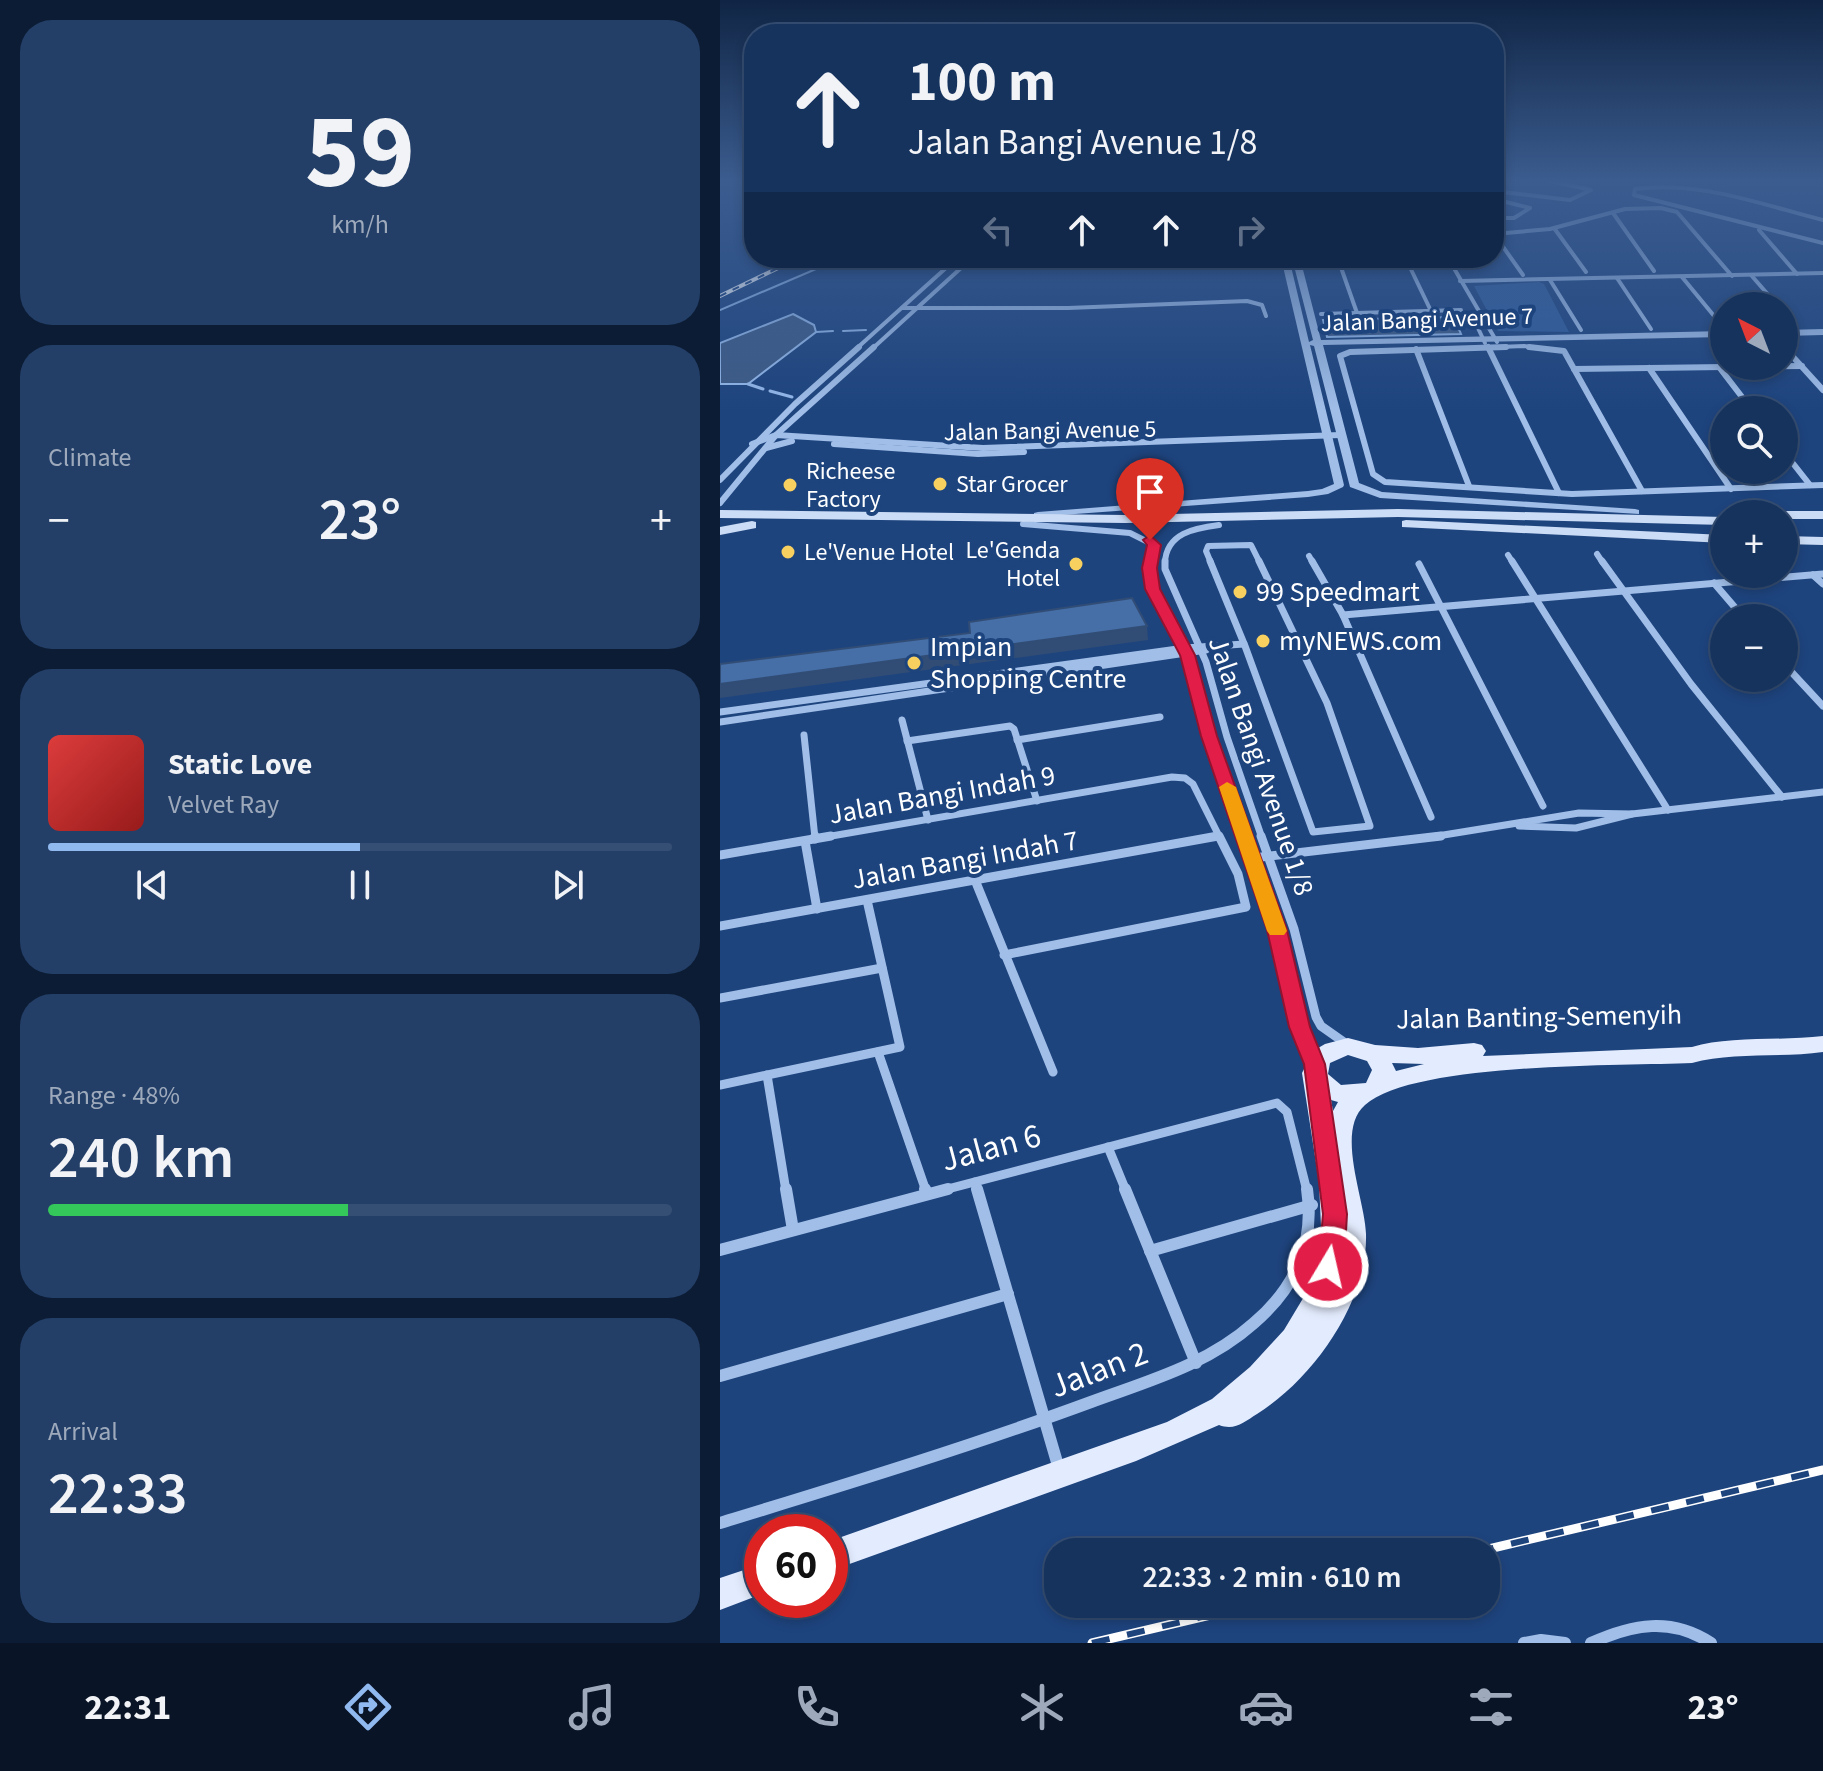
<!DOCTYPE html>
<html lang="en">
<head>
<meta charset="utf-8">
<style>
	body { margin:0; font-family:"Source Sans 3",sans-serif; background:#233f67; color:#f1f3f6; height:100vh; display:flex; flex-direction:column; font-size:30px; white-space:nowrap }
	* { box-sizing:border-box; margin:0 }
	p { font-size:26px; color:#9eaabc }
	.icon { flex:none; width:44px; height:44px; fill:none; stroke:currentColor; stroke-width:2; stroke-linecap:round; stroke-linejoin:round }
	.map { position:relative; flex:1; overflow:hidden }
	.side { display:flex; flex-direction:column; gap:20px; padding:20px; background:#0c1c34; width:720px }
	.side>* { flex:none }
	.hud { position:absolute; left:24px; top:24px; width:760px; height:244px; border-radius:32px; box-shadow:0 4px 12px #0003,0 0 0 2px #354e73; background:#16335e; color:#f1f3f6; overflow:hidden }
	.needle { width:52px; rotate:318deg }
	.controls { position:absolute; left:990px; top:292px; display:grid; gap:16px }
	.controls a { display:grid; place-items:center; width:88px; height:88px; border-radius:50%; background:#16335e; box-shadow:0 4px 12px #0003,0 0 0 2px #354e73; font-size:40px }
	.speed { position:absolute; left:24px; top:1514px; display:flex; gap:16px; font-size:40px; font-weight:700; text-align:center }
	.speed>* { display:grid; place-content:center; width:104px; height:104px; border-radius:50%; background:#16335e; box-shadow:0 4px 12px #0003,0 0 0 2px #354e73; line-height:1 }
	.speed .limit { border:12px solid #d22; background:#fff; color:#111 }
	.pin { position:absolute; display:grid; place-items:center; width:68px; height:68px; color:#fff; margin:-82px -34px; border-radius:50% 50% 50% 0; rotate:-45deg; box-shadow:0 0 8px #0007 }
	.pin .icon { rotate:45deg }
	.me { position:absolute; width:88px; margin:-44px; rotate:9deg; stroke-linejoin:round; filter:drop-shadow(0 0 6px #0008) }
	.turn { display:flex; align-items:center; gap:28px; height:168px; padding:0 32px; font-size:36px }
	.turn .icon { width:104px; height:104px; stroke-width:2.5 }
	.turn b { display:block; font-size:56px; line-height:68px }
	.lanes { display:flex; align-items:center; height:76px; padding:0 32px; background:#0003; justify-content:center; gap:40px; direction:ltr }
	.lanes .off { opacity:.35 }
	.big { font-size:60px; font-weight:600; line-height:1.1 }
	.side .card { flex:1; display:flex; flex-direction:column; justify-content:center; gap:12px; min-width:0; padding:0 28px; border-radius:32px; background:#233f67 }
	.side .dial { align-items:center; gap:0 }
	.dial b { font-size:104px; line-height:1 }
	.song { display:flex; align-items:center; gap:24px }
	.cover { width:96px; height:96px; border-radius:12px; background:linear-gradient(135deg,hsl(0 70% 55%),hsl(0 70% 35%)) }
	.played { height:8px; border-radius:4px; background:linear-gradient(90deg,#90b9f0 50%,#354e73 50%) }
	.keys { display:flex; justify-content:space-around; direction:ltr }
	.heat { display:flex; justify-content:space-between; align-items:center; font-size:44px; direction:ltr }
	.charge { height:12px; border-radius:6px; background:linear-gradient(90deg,#34c759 48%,#354e73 0) }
	.trip { position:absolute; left:324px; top:1538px; width:456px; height:80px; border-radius:32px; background:#16335e; box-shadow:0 4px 12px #0003,0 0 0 2px #354e73; font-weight:600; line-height:80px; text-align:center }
	.tab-bar { display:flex; height:128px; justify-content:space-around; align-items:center; background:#091426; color:#9eaabc }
	.tab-bar .icon { width:56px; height:56px }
	.tab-bar .on { color:#90b9f0 }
	.tab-bar b { font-size:36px; color:#f1f3f6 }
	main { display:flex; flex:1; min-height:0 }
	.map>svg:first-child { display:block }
	.green { fill:#305d9c }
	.water { fill:#3e5b86; stroke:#94b9ea; stroke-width:2 }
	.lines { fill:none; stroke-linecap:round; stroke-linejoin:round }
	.stream-far1 { stroke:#94b9ea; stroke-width:2 }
	.stream { stroke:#94b9ea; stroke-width:3 }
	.minor-far4 { stroke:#a0bee8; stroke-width:4 }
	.minor-far3 { stroke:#a0bee8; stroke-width:6 }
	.minor-far2 { stroke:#a0bee8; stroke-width:7 }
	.minor-far1 { stroke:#a0bee8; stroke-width:9 }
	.minor { stroke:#a0bee8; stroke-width:12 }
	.tertiary { fill:#a0bee8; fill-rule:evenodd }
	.secondary { fill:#cbdcf6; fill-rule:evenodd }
	.primary { fill:#e3ecfe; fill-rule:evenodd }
	.rail-far1-casing { stroke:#fff; stroke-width:4 }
	.rail-casing { stroke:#fff; stroke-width:9 }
	.rail-far1 { stroke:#1e447e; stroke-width:2; stroke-dasharray:7; stroke-linecap:butt }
	.rail { stroke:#1e447e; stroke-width:6; stroke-dasharray:18; stroke-linecap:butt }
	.shaded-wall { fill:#314d75 }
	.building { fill:#466ea7; stroke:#314d75; stroke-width:2 }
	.route { fill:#e11d48; stroke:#92132f; stroke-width:2 }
	.slow { fill:#f59e0b }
	.poi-dot { fill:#f7d05f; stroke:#1e447e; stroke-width:3 }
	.labels { text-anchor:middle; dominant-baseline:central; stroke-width:8; stroke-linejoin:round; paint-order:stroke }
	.far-street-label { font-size:24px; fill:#fff; stroke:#1e447e }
	.far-poi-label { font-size:24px; fill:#fff; stroke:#1e447e; text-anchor:start }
	.poi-label { font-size:28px; fill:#fff; stroke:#1e447e; text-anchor:start }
	.street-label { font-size:28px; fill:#fff; stroke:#1e447e }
	.near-street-label { font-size:34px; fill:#fff; stroke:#1e447e }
</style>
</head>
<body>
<main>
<section class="side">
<div class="card dial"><b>59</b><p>km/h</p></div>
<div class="card"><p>Climate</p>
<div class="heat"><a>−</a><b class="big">23°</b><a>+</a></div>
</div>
<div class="card">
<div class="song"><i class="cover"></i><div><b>Static Love</b><p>Velvet Ray</p></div></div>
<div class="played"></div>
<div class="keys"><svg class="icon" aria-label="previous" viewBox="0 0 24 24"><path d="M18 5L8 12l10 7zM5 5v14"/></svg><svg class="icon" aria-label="pause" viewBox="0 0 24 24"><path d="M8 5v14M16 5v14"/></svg><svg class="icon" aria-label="next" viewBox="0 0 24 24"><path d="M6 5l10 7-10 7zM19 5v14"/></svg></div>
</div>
<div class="card"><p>Range · 48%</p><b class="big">240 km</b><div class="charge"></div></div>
<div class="card"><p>Arrival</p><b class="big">22:33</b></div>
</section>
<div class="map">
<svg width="1103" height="1643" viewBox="0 0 1103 1643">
	<rect width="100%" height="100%" fill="#1e447e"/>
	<!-- green -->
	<path class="green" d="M 819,282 L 824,284 L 849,332 L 778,331 L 754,286 Z"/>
	<!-- water -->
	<g class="water">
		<path d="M 73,314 L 94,325 L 96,332 L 28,384 L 0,384 L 0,343 Z"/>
		<path d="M 734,317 L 741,334 L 607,337 L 603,320 Z"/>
	</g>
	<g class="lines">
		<!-- stream-far1 -->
		<g class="stream-far1">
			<path d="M 0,310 L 96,269 L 108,258"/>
			<path d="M 123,331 L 146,330"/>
			<path d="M 96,332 L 113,331"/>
		</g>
		<!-- stream -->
		<g class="stream">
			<path d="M 28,384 L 43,389"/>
			<path d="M 50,391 L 72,397"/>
		</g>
		<!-- minor-far4 -->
		<g class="minor-far4">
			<path d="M 774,191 L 850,200 L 871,190 L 830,181"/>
			<path d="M 774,199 L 810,208 L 794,218 L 774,218"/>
			<path d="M 893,213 L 934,271"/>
			<path d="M 1103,220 C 1043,205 978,180 915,189 L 914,195 L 1103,243"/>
			<path d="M 834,228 L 866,272"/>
			<path d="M 1039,230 L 1077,274"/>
			<path d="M 774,234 L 830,229 L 905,209 L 941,208 L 957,212 L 1012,276"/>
			<path d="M 774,234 L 803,275"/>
			<path d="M 728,258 L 777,342"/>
			<path d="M 618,259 L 637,313"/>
			<path d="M 686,259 L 711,311"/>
			<path d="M 619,263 L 728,259"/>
			<path d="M 1031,275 L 1058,306"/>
			<path d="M 962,277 L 1004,328"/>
			<path d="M 897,278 L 931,329"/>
			<path d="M 830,280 L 861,330"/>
			<path d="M 740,281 L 1103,273"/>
			<path d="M 182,308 L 348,308 L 527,301 L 542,305 L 546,316"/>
			<path d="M 758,312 L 757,326 L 765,343"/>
			<path d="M 1064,313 L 1075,326"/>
			<path d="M 601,314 L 741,310"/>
			<path d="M 136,349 L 237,258"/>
			<path d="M 152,349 L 252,258"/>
			<path d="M 728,349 L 804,346 L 825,349"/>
		</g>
		<!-- minor-far3 -->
		<g class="minor-far3">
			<path d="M 768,347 L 839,493"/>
			<path d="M 786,347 L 630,352 L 620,356 L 653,474 L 665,482 L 852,494 L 1103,485"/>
			<path d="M 809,347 L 844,351 L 922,491"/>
			<path d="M 1064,347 L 1103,390"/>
			<path d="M 696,349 L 749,486"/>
			<path d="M 999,367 L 1032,410"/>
			<path d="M 929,368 L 1011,489"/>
			<path d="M 854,369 L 1082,366"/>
			<path d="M 32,444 L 56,435 L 263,448 L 620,435"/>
			<path d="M 114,444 L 258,454 L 304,452"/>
			<path d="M 46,448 L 72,441"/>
			<path d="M 1064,452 L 1090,485"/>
			<path d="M 0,480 L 75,404 L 139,347"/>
			<path d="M 0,503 L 56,435 L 154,347"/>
			<path d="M 303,524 L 410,533 L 434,545 L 431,563"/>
			<path d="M 877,554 L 883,563"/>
			<path d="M 788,555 L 793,563"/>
			<path d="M 589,556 L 593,563"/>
			<path d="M 445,563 C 446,533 475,528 499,525"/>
			<path d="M 491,563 L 486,551 L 488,546 L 531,545 L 540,563"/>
		</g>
		<!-- minor-far2 -->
		<g class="minor-far2">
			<path d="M 431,561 L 433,589 L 467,655 L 489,736 L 525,838"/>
			<path d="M 445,561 L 445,569 L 486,662 L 507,737 L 542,838"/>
			<path d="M 490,561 L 525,646 L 593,832 L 650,826 L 607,703 L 539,561"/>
			<path d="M 592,561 L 623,615 L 711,817"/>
			<path d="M 792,561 L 948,810"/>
			<path d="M 882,561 L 971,684 L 1062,797"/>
			<path d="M 699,564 L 823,806"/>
			<path d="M 1093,575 L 1103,584"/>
			<path d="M 994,583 L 1024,618"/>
			<path d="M 623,615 L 1103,574"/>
			<path d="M 1064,664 L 1103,706"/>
			<path d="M 0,712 L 465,648 L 524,644"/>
			<path d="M 182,720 L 208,820"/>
			<path d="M 0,722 L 486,650"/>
			<path d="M 84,735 L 95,838"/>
			<path d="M 297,740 L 440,717"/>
			<path d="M 187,741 L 290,726 L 294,729 L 317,801"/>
			<path d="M 799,826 L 856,828 L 912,814 L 1103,792"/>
			<path d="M 100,838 L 452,777 L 465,778 L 473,784 L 500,838"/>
			<path d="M 488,838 L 498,836"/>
			<path d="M 705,838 L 859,813 L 912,814"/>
		</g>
		<!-- minor-far1 -->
		<g class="minor-far1">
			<path d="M 95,836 L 95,839"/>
			<path d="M 524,836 L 557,930 L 579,1027 L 594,1063"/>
			<path d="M 541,836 L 574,929 L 596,1017 L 601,1026 L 628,1045"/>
			<path d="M 85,841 L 97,909"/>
			<path d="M 0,855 L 111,836"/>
			<path d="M 533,858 L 721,836"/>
			<path d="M 255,880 L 333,1072"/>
			<path d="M 0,926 L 498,836"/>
			<path d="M 284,955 L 526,907 L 518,874 L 499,836"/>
			<path d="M 0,998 L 162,968"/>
			<path d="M 158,1052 L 206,1191"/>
			<path d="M 47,1075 L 66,1191"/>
			<path d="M 0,1085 L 180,1047 L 147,900"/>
			<path d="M 388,1147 L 406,1191"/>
			<path d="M 255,1182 L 258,1191"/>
			<path d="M 220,1191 L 557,1103 L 567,1112 L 587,1191"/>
		</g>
		<!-- minor -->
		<g class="minor">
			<path d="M 66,1189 L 73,1230"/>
			<path d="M 205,1189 L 207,1194"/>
			<path d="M 257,1189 L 339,1469"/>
			<path d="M 405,1189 L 476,1363"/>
			<path d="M 0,1250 L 228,1189"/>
			<path d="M 430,1251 L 592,1205"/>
			<path d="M 0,1376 L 288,1294"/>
			<path d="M 0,1523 C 124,1485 249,1447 371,1402 C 428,1381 487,1365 534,1323 C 576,1287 595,1244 587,1189"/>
			<path d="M 804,1643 L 821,1640 L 845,1643"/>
			<path d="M 871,1643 C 913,1624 951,1617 991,1643"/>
		</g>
		<!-- tertiary -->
		<g class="tertiary">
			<path d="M 561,258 L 569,258 L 589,342 L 593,340 L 572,258 L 580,258 L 601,340 L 1004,331 L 1004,337 L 603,345 L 639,483 L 662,492 L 915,509 L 919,510 L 919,514 L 660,498 L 630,487 L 594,346 L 590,345 L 624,485 L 623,487 L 608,494 L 588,497 L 314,517 L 314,513 L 318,512 L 588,491 L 602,489 L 614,484 Z"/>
			<path d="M 1103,329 L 1103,335 L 1064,336 L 1064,330 Z"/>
		</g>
		<!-- secondary -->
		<g class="secondary">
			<path d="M 678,509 L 1004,517 L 1004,525 L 678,517 L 406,523 L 0,518 L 0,510 L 406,515 Z"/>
			<path d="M 1064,511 L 1103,511 L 1103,519 L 1064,519 L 1064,514 L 1059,514 Z"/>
			<path d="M 686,520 L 1004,535 L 1004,543 L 682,527 L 682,521 Z"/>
			<path d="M 32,521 L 36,522 L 36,528 L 0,535 L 0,527 Z"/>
			<path d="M 1064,536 L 1103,537 L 1103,545 L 1064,544 Z"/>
		</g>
		<!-- primary -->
		<g class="primary">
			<path d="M 1103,1036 L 1103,1052 C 1061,1058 1011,1052 972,1063 C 901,1066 694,1062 645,1105 C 615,1131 645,1199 646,1234 C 648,1302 593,1379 537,1414 C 524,1422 515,1431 499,1425 L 416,1461 L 110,1571 L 110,1541 L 447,1422 L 492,1399 L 530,1367 L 564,1330 L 585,1295 L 594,1272 L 601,1226 L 599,1182 L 582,1073 L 593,1051 L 605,1044 L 628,1038 L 655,1045 L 698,1048 L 754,1043 L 762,1045 L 766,1051 L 763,1056 L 972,1047 C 1008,1036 1063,1041 1103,1036 ZM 628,1055 L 647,1061 L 652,1070 L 646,1083 L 621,1085 L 608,1074 L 610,1063 ZM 672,1063 L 704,1064 L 676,1071 ZM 611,1100 L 618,1102 L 613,1111 Z"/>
			<path d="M 42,1564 L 42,1594 L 0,1610 L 0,1578 Z"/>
		</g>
		<!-- rail-far1 casing -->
		<g class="rail-far1-casing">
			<path id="rail-far1" d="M 0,296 L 79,258"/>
		</g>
		<!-- rail casing -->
		<g class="rail-casing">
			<g id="rail">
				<path d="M 756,1552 L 1103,1470"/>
				<path d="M 372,1643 L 537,1604"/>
			</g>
		</g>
		<!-- rail-far1 -->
		<use href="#rail-far1" class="rail-far1"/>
		<!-- rail -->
		<use href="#rail" class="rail"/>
	</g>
	<!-- shaded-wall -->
	<path class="shaded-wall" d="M 427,626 L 428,640 L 0,698 L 0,684 Z"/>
	<!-- building -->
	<path class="building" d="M 412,598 L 427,626 L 0,684 L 0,664 L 250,633 L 249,622 Z"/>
	<!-- sky -->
	<linearGradient id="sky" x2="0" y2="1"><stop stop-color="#102545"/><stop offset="0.44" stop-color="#3b5c8f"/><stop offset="1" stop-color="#3b5c8f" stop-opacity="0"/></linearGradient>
	<rect width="1103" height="411" fill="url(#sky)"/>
	<!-- route -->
	<path class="route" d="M 430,535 L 441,545 L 437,568 L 440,589 L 475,655 L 497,736 L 567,930 L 590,1027 L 605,1064 L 627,1214 L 625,1249 L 616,1274 L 608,1277 L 599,1274 L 595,1267 L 600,1249 L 603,1214 L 584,1064 L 569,1027 L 547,930 L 481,736 L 460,655 L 425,589 L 422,568 L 427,545 L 423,540 Z"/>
	<!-- slow -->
	<path class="slow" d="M 507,782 L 516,787 L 567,931 L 564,935 L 550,935 L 547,931 L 499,787 Z"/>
	<!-- markers -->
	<g class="poi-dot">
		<circle cx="220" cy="484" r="8"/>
		<circle cx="70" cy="485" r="8"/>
		<circle cx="68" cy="552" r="8"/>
		<circle cx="356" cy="564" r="8"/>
		<circle cx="520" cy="592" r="8"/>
		<circle cx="543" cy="641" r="8"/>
		<circle cx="194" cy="663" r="8"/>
	</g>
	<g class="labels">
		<!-- far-street labels -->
		<g class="far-street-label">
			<text transform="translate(707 320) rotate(-2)">Jalan Bangi Avenue 7</text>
			<text transform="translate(330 431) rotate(-1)">Jalan Bangi Avenue 5</text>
		</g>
		<!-- far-poi labels -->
		<g class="far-poi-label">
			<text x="86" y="471">Richeese<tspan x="86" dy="28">Factory</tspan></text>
			<text x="236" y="484">Star Grocer</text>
			<text x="340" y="550" text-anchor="end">Le'Genda<tspan x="340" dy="28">Hotel</tspan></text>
			<text x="84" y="552">Le'Venue Hotel</text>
		</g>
		<!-- poi labels -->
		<g class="poi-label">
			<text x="536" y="592">99 Speedmart</text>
			<text x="559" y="641">myNEWS.com</text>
			<text x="210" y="647">Impian<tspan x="210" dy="32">Shopping Centre</tspan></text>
		</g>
		<!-- street labels -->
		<g class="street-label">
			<text transform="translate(541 766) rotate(71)">Jalan Bangi Avenue 1/8</text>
			<text transform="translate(222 795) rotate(-10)">Jalan Bangi Indah 9</text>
			<text transform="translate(245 860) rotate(-10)">Jalan Bangi Indah 7</text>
			<text transform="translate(819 1017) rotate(-1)">Jalan Banting-Semenyih</text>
		</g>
		<!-- near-street labels -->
		<g class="near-street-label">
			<text transform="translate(271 1148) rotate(-15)">Jalan 6</text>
			<text transform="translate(379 1370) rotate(-21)">Jalan 2</text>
		</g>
	</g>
</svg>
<div class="controls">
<a><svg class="needle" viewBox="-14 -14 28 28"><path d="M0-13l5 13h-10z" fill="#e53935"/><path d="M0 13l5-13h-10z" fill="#9eaabc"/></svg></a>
<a><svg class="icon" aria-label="search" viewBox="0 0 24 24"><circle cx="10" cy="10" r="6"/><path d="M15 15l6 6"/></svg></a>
<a>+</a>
<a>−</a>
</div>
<div class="speed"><div class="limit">60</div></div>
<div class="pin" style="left:430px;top:540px;background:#d93025"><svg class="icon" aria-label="arrive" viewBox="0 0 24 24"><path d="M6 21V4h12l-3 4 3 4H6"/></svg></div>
<svg class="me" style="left:608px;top:1267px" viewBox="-20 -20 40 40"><circle r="17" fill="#e11d48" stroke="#fff" stroke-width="3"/><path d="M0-11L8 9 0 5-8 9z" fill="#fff"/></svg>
<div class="trip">22:33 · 2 min · 610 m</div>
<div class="hud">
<div class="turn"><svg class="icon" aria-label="ahead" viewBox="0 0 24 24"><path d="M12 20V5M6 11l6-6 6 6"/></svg><div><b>100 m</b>Jalan Bangi Avenue 1/8</div></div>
<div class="lanes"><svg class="icon off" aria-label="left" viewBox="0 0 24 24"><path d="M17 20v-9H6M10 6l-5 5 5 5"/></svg><svg class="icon" aria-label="ahead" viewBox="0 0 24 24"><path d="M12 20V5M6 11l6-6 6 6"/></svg><svg class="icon" aria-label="ahead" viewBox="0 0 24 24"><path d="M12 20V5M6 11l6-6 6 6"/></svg><svg class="icon off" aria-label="right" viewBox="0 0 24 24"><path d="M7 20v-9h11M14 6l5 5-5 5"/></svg></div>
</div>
</div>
</main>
<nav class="tab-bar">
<b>22:31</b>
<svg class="icon on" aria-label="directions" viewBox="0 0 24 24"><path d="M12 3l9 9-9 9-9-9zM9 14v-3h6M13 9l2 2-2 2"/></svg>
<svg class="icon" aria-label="music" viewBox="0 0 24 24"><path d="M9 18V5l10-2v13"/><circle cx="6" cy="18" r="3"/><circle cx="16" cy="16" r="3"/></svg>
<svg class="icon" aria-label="phone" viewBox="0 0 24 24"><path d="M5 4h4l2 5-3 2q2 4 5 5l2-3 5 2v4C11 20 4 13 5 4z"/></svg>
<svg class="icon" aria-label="climate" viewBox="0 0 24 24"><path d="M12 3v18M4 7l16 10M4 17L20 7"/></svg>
<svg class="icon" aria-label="car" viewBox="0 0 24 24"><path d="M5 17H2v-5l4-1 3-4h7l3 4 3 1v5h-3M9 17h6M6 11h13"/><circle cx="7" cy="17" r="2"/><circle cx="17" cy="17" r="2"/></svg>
<svg class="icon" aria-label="filters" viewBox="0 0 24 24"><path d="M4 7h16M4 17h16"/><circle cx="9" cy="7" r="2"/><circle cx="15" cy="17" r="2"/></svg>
<b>23°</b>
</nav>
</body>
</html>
